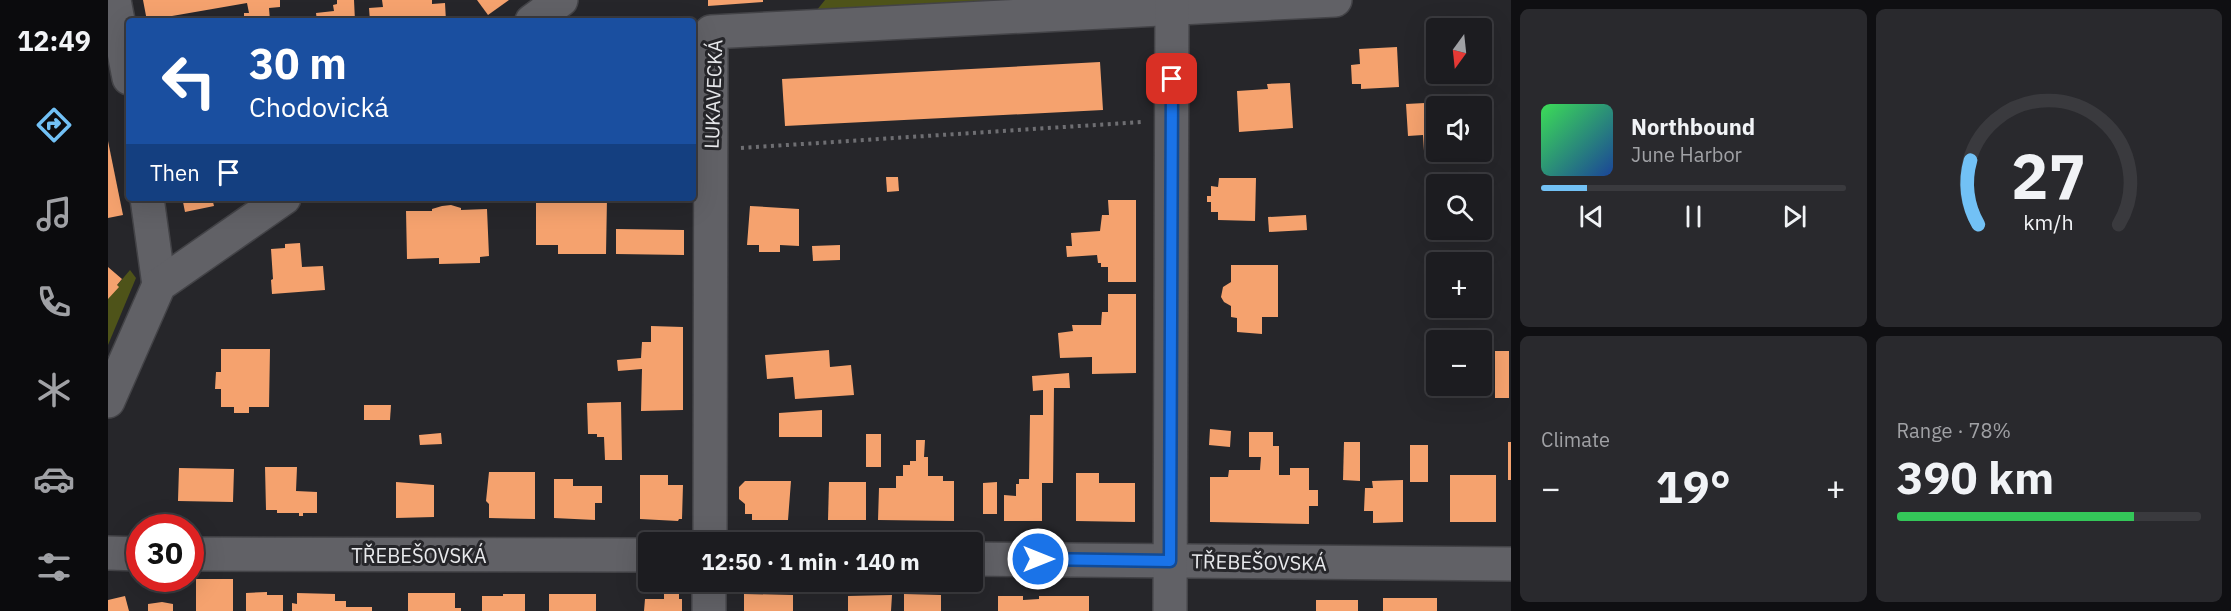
<!DOCTYPE html>
<html lang="en">
<head>
<meta charset="utf-8">
<style>
	body { margin:0; font-family:"IBM Plex Sans",sans-serif; background:#29292d; color:#f1f3f6; height:100vh; display:flex; flex-direction:column; font-size:22px; white-space:nowrap }
	* { box-sizing:border-box; margin:0 }
	p { font-size:20px; color:#a0a1a5 }
	.icon { flex:none; width:33px; height:33px; fill:none; stroke:currentColor; stroke-width:2; stroke-linecap:round; stroke-linejoin:round }
	.map { position:relative; flex:1; overflow:hidden }
	.details { display:flex; flex-direction:column; gap:9px; padding:9px; background:#0f0f12; width:720px }
	.details>* { flex:none }
	.guide { position:absolute; left:18px; top:18px; width:570px; height:183px; border-radius:6px; box-shadow:0 6px 24px #0002,0 0 0 2px #3a3a3e; background:#1a4fa0; color:#fff; overflow:hidden }
	.needle { width:39px; rotate:195deg }
	.controls { position:absolute; left:1318px; top:18px; display:grid; gap:12px }
	.controls a { display:grid; place-items:center; width:66px; height:66px; border-radius:6px; background:#1c1c20; box-shadow:0 6px 24px #0002,0 0 0 2px #3a3a3e; font-size:30px }
	.speed { position:absolute; left:18px; top:514px; display:flex; gap:12px; font-size:30px; font-weight:700; text-align:center }
	.speed>* { display:grid; place-content:center; width:78px; height:78px; border-radius:50%; background:#1c1c20; box-shadow:0 6px 24px #0002,0 0 0 2px #3a3a3e; line-height:1 }
	.speed .limit { border:9px solid #d22; background:#fff; color:#111 }
	.pin { position:absolute; display:grid; place-items:center; width:51px; height:51px; color:#fff; margin:-26px; border-radius:12px; box-shadow:0 3px 9px #0006 }
	.me { position:absolute; width:66px; margin:-33px; rotate:90deg; stroke-linejoin:round; filter:drop-shadow(0 0 4px #0008) }
	.turn { display:flex; align-items:center; gap:21px; height:126px; padding:0 24px; font-size:27px }
	.turn .icon { width:78px; height:78px; stroke-width:2.5 }
	.turn b { display:block; font-size:42px; line-height:51px }
	.then { display:flex; align-items:center; height:57px; padding:0 24px; background:#0003; gap:12px; font-size:22px }
	.big { font-size:45px; font-weight:700; line-height:1.1 }
	.details .card { flex:1; display:flex; flex-direction:column; justify-content:center; gap:9px; min-width:0; padding:0 21px; border-radius:9px; background:#29292d }
	.details .dial { align-items:center; gap:0 }
	.dial svg { height:156px; overflow:visible; fill:none; stroke:#3a3a3e; stroke-width:7; stroke-linecap:round; text-anchor:middle }
	.dial text { fill:#f1f3f6; stroke:none }
	.song { display:flex; align-items:center; gap:18px }
	.cover { width:72px; height:72px; border-radius:9px; background:linear-gradient(135deg,hsl(130 70% 55%),hsl(220 70% 35%)) }
	.played { height:6px; border-radius:3px; background:linear-gradient(90deg,#72c1f5 15%,#3a3a3e 15%) }
	.keys { display:flex; justify-content:space-around; direction:ltr }
	.heat { display:flex; justify-content:space-between; align-items:center; font-size:33px; direction:ltr }
	.charge { height:9px; border-radius:4px; background:linear-gradient(90deg,#34c759 78%,#3a3a3e 0) }
	.details .tiles { flex:1; display:grid; gap:9px; grid-template-columns:repeat(2,1fr) }
	.trip { position:absolute; left:530px; top:532px; width:345px; height:60px; border-radius:6px; background:#1c1c20; box-shadow:0 6px 24px #0002,0 0 0 2px #3a3a3e; font-weight:700; line-height:60px; text-align:center }
	main { display:flex; flex:1; min-height:0 }
	.tab-bar { display:flex; flex-direction:column; width:108px; justify-content:space-around; align-items:center; background:#0b0b0d; color:#a0a1a5 }
	.tab-bar .icon { width:42px; height:42px }
	.tab-bar .active { color:#72c1f5 }
	.tab-bar b { font-size:27px; color:#f1f3f6 }
	.map>svg:first-child { display:block }
	.green { fill:#4e5319 }
	.building { fill:#f5a26e }
	.lines { fill:none; stroke-linecap:round; stroke-linejoin:round }
	.street-casing { stroke:#434347; stroke-width:36 }
	.path { stroke:#6e6e72; stroke-width:4; stroke-dasharray:3 4.5; stroke-linecap:butt }
	.street { stroke:#616166; stroke-width:33 }
	.route-casing { stroke:#114b97; stroke-width:15 }
	.route { stroke:#1a73e8; stroke-width:10 }
	.labels { text-anchor:middle; dominant-baseline:central; stroke-width:6; stroke-linejoin:round; paint-order:stroke }
	.street-label { font-size:20px; fill:#e8e9ec; stroke:#26262a }
</style>
</head>
<body>
<main>
<nav class="tab-bar">
<b>12:49</b>
<svg class="icon active" aria-label="directions" viewBox="0 0 24 24"><path d="M12 3l9 9-9 9-9-9zM9 14v-3h6M13 9l2 2-2 2"/></svg>
<svg class="icon" aria-label="music" viewBox="0 0 24 24"><path d="M9 18V5l10-2v13"/><circle cx="6" cy="18" r="3"/><circle cx="16" cy="16" r="3"/></svg>
<svg class="icon" aria-label="phone" viewBox="0 0 24 24"><path d="M5 4h4l2 5-3 2q2 4 5 5l2-3 5 2v4C11 20 4 13 5 4z"/></svg>
<svg class="icon" aria-label="climate" viewBox="0 0 24 24"><path d="M12 3v18M4 7l16 10M4 17L20 7"/></svg>
<svg class="icon" aria-label="car" viewBox="0 0 24 24"><path d="M5 17H2v-5l4-1 3-4h7l3 4 3 1v5h-3M9 17h6M6 11h13"/><circle cx="7" cy="17" r="2"/><circle cx="17" cy="17" r="2"/></svg>
<svg class="icon" aria-label="filters" viewBox="0 0 24 24"><path d="M4 7h16M4 17h16"/><circle cx="9" cy="7" r="2"/><circle cx="15" cy="17" r="2"/></svg>
</nav>
<div class="map">
<svg width="1403" height="611" viewBox="0 0 1403 611">
	<rect width="100%" height="100%" fill="#26262a"/>
	<!-- green -->
	<g class="green">
		<path d="M 717,0 L 1037,0 L 704,16 Z"/>
		<path d="M 22,270 L 28,278 L 0,345 L 0,296 Z"/>
	</g>
	<!-- building -->
	<g class="building">
		<path d="M 35,0 L 172,0 L 172,7 L 161,8 L 162,21 L 136,21 L 136,13 L 141,13 L 139,3 L 64,16 L 65,21 L 39,21 Z"/>
		<path d="M 229,0 L 246,0 L 247,21 L 209,21 L 208,13 L 226,11 L 225,5 L 229,4 Z"/>
		<path d="M 274,0 L 324,0 L 324,4 L 337,3 L 338,21 L 262,21 L 261,8 L 275,7 Z"/>
		<path d="M 369,0 L 401,0 L 380,15 Z"/>
		<path d="M 600,0 L 655,0 L 655,2 L 600,6 Z"/>
		<path d="M 1289,47 L 1291,87 L 1253,89 L 1253,84 L 1244,84 L 1243,65 L 1252,64 L 1251,49 Z"/>
		<path d="M 1329,61 L 1329,75 L 1325,75 L 1324,62 Z"/>
		<path d="M 992,62 L 995,110 L 677,126 L 674,79 Z"/>
		<path d="M 1332,74 L 1371,74 L 1371,81 L 1332,83 Z"/>
		<path d="M 1182,83 L 1185,128 L 1131,132 L 1129,91 L 1160,89 L 1159,84 Z"/>
		<path d="M 1336,102 L 1336,106 L 1329,106 L 1329,150 L 1316,151 L 1315,135 L 1300,136 L 1298,104 Z"/>
		<path d="M 0,141 L 15,215 L 0,218 Z"/>
		<path d="M 778,177 L 790,177 L 791,191 L 779,192 Z"/>
		<path d="M 1111,178 L 1148,178 L 1147,221 L 1110,220 L 1110,212 L 1103,212 L 1103,202 L 1099,202 L 1099,196 L 1103,196 L 1103,186 L 1110,187 Z"/>
		<path d="M 69,198 L 104,198 L 106,206 L 77,212 L 75,202 L 70,203 Z"/>
		<path d="M 428,198 L 499,198 L 498,254 L 450,254 L 450,245 L 428,245 Z"/>
		<path d="M 1000,200 L 1028,200 L 1028,282 L 1000,282 L 1000,267 L 993,267 L 993,263 L 990,263 L 989,255 L 959,257 L 958,246 L 964,246 L 963,233 L 992,231 L 994,215 L 1001,215 Z"/>
		<path d="M 343,205 L 353,208 L 353,210 L 379,209 L 381,256 L 372,257 L 372,263 L 331,264 L 331,258 L 299,259 L 298,211 L 324,211 L 324,209 L 334,206 Z"/>
		<path d="M 642,206 L 691,209 L 691,246 L 672,245 L 672,252 L 651,252 L 651,245 L 639,245 Z"/>
		<path d="M 1198,215 L 1199,230 L 1161,232 L 1160,217 Z"/>
		<path d="M 508,229 L 576,230 L 576,255 L 508,254 Z"/>
		<path d="M 192,243 L 194,267 L 215,266 L 217,290 L 164,294 L 163,280 L 165,279 L 163,249 L 177,248 L 177,244 Z"/>
		<path d="M 732,245 L 732,260 L 705,261 L 704,246 Z"/>
		<path d="M 1123,265 L 1170,265 L 1170,317 L 1154,317 L 1154,334 L 1129,332 L 1129,318 L 1123,317 L 1123,306 L 1116,302 L 1113,297 L 1115,287 L 1123,282 Z"/>
		<path d="M 0,267 L 14,279 L 9,285 L 11,287 L 0,299 Z"/>
		<path d="M 1000,294 L 1028,294 L 1028,373 L 984,374 L 984,357 L 952,358 L 950,333 L 965,331 L 964,325 L 993,325 L 994,312 L 1000,312 Z"/>
		<path d="M 543,326 L 575,327 L 575,410 L 533,411 L 534,369 L 510,371 L 509,360 L 533,358 L 534,342 L 543,342 Z"/>
		<path d="M 113,349 L 162,349 L 161,407 L 141,407 L 141,413 L 126,413 L 126,407 L 113,407 L 113,389 L 107,389 L 108,372 L 113,372 Z"/>
		<path d="M 721,350 L 722,367 L 743,365 L 746,395 L 687,399 L 685,377 L 659,379 L 657,355 Z"/>
		<rect x="1387" y="351" width="14" height="47"/>
		<path d="M 961,373 L 962,388 L 946,388 L 945,483 L 934,483 L 934,521 L 896,521 L 896,495 L 908,496 L 908,484 L 911,484 L 911,479 L 921,479 L 922,415 L 935,415 L 935,390 L 925,391 L 924,376 Z"/>
		<path d="M 513,402 L 514,460 L 497,460 L 496,437 L 489,437 L 489,434 L 480,434 L 479,403 Z"/>
		<path d="M 256,405 L 283,405 L 282,420 L 256,420 Z"/>
		<path d="M 714,410 L 714,437 L 671,437 L 671,413 Z"/>
		<path d="M 1102,429 L 1123,431 L 1122,447 L 1101,445 Z"/>
		<path d="M 1141,432 L 1165,432 L 1165,446 L 1171,446 L 1171,475 L 1182,475 L 1182,468 L 1201,468 L 1201,490 L 1210,490 L 1210,506 L 1201,506 L 1201,524 L 1102,522 L 1102,477 L 1120,477 L 1121,470 L 1152,470 L 1153,457 L 1141,457 Z"/>
		<path d="M 333,433 L 334,444 L 312,445 L 311,435 Z"/>
		<rect x="758" y="434" width="15" height="33"/>
		<path d="M 808,440 L 817,440 L 816,457 L 820,457 L 820,476 L 835,476 L 835,481 L 846,481 L 846,521 L 770,520 L 771,488 L 788,488 L 788,476 L 795,476 L 795,465 L 802,465 L 802,461 L 808,461 Z"/>
		<path d="M 1236,442 L 1252,442 L 1252,481 L 1235,480 Z"/>
		<rect x="1400" y="442" width="3" height="38"/>
		<rect x="1302" y="445" width="18" height="37"/>
		<path d="M 157,467 L 189,467 L 188,491 L 209,492 L 209,513 L 195,513 L 195,516 L 191,516 L 191,513 L 169,513 L 169,510 L 158,510 Z"/>
		<path d="M 71,468 L 126,469 L 125,502 L 70,501 Z"/>
		<path d="M 381,472 L 427,472 L 427,519 L 381,518 L 381,504 L 378,501 Z"/>
		<path d="M 968,473 L 991,473 L 991,483 L 1027,483 L 1027,522 L 968,521 Z"/>
		<path d="M 532,475 L 560,475 L 560,485 L 575,485 L 574,519 L 571,519 L 570,521 L 532,519 Z"/>
		<rect x="1342" y="475" width="46" height="47"/>
		<path d="M 446,479 L 465,479 L 465,486 L 494,486 L 494,503 L 487,503 L 487,520 L 446,518 Z"/>
		<path d="M 1295,480 L 1295,522 L 1265,523 L 1265,511 L 1256,511 L 1257,488 L 1265,488 L 1264,481 Z"/>
		<path d="M 637,481 L 683,481 L 680,520 L 644,520 L 644,514 L 637,514 L 637,504 L 631,499 L 631,487 Z"/>
		<path d="M 288,482 L 326,485 L 326,517 L 288,518 Z"/>
		<path d="M 721,482 L 758,482 L 758,520 L 720,520 Z"/>
		<path d="M 889,482 L 889,514 L 875,514 L 875,483 Z"/>
		<rect x="88" y="579" width="37" height="32"/>
		<path d="M 159,592 L 159,595 L 175,595 L 175,611 L 138,611 L 138,593 Z"/>
		<path d="M 189,593 L 227,594 L 227,601 L 238,601 L 238,607 L 264,607 L 264,611 L 184,611 L 184,603 L 189,604 Z"/>
		<path d="M 300,593 L 347,593 L 347,608 L 353,608 L 353,611 L 300,611 Z"/>
		<path d="M 395,594 L 417,594 L 417,611 L 374,611 L 374,596 L 395,596 Z"/>
		<rect x="441" y="594" width="47" height="17"/>
		<path d="M 556,594 L 571,594 L 571,599 L 574,599 L 574,611 L 536,611 L 537,599 L 556,599 Z"/>
		<path d="M 636,594 L 685,595 L 685,611 L 636,611 Z"/>
		<path d="M 796,594 L 833,595 L 833,611 L 796,611 Z"/>
		<path d="M 784,595 L 783,611 L 740,611 L 740,596 Z"/>
		<path d="M 17,596 L 21,611 L 0,611 L 0,600 Z"/>
		<path d="M 890,596 L 915,596 L 915,600 L 931,599 L 931,596 L 981,596 L 981,611 L 890,611 Z"/>
		<rect x="1275" y="598" width="54" height="13"/>
		<rect x="1208" y="600" width="42" height="11"/>
		<path d="M 54,602 L 65,604 L 65,611 L 40,611 L 40,604 Z"/>
	</g>
	<g class="lines">
		<!-- street casing -->
		<g class="street-casing">
			<g id="street">
				<path d="M 6,0 L 21,78"/>
				<path d="M 424,21 L 453,0"/>
				<path d="M 39,198 L 51,285"/>
				<path d="M 0,401 L 51,285 L 176,198"/>
				<path d="M 602,543 L 603,32 L 1227,0"/>
				<path d="M 0,553 L 32,554"/>
				<path d="M 82,554 L 540,555"/>
				<path d="M 864,559 L 1403,564"/>
				<path d="M 601,611 L 601,582"/>
				<path d="M 1062,611 L 1064,0"/>
			</g>
		</g>
		<!-- path -->
		<path class="path" d="M 633,148 L 1033,122"/>
		<!-- street -->
		<use href="#street" class="street"/>
	</g>
	<g class="lines">
		<!-- route casing -->
		<g class="route-casing">
			<path id="route" d="M 930,559 L 1062,561 L 1064,79"/>
		</g>
		<!-- route -->
		<use href="#route" class="route"/>
	</g>
	<g class="labels">
		<!-- street labels -->
		<g class="street-label">
			<text transform="translate(605 94) rotate(-88)">LUKAVECKÁ</text>
			<text x="311" y="555">TŘEBEŠOVSKÁ</text>
			<text transform="translate(1151 562) rotate(1)">TŘEBEŠOVSKÁ</text>
		</g>
	</g>
</svg>
<div class="controls">
<a><svg class="needle" viewBox="-14 -14 28 28"><path d="M0-13l5 13h-10z" fill="#e53935"/><path d="M0 13l5-13h-10z" fill="#a0a1a5"/></svg></a>
<a><svg class="icon" aria-label="sound" viewBox="0 0 24 24"><path d="M4 9h4l5-4v14l-5-4H4zM17 9q2 3 0 6"/></svg></a>
<a><svg class="icon" aria-label="search" viewBox="0 0 24 24"><circle cx="10" cy="10" r="6"/><path d="M15 15l6 6"/></svg></a>
<a>+</a>
<a>−</a>
</div>
<div class="speed"><div class="limit">30</div></div>
<div class="pin" style="left:1064px;top:79px;background:#d93025"><svg class="icon" aria-label="arrive" viewBox="0 0 24 24"><path d="M6 21V4h12l-3 4 3 4H6"/></svg></div>
<svg class="me" style="left:930px;top:559px" viewBox="-20 -20 40 40"><circle r="17" fill="#1a73e8" stroke="#fff" stroke-width="3"/><path d="M0-11L8 9 0 5-8 9z" fill="#fff"/></svg>
<div class="trip">12:50 · 1 min · 140 m</div>
<div class="guide">
<div class="turn"><svg class="icon" aria-label="left" viewBox="0 0 24 24"><path d="M17 20v-9H6M10 6l-5 5 5 5"/></svg><div><b>30 m</b>Chodovická</div></div>
<div class="then">Then<svg class="icon" aria-label="arrive" viewBox="0 0 24 24"><path d="M6 21V4h12l-3 4 3 4H6"/></svg></div>
</div>
</div>
<section class="details">
<div class="tiles">
<div class="card">
<div class="song"><i class="cover"></i><div><b>Northbound</b><p>June Harbor</p></div></div>
<div class="played"></div>
<div class="keys"><svg class="icon" aria-label="previous" viewBox="0 0 24 24"><path d="M18 5L8 12l10 7zM5 5v14"/></svg><svg class="icon" aria-label="pause" viewBox="0 0 24 24"><path d="M8 5v14M16 5v14"/></svg><svg class="icon" aria-label="next" viewBox="0 0 24 24"><path d="M6 5l10 7-10 7zM19 5v14"/></svg></div>
</div>
<div class="card dial"><svg viewBox="0 0 100 80">
<path d="M14 69A42 42 0 1 1 86 69"/>
<path d="M14 69A42 42 0 0 1 10 36" stroke="#72c1f5"/>
<text x="50" y="56" font-size="32" font-weight="700">27</text>
<text x="50" y="72" font-size="11">km/h</text>
</svg></div>
<div class="card"><p>Climate</p>
<div class="heat"><a>−</a><b class="big">19°</b><a>+</a></div>
</div>
<div class="card"><p>Range · 78%</p><b class="big">390 km</b><div class="charge"></div></div>
</div>
</section>
</main>
</body>
</html>
